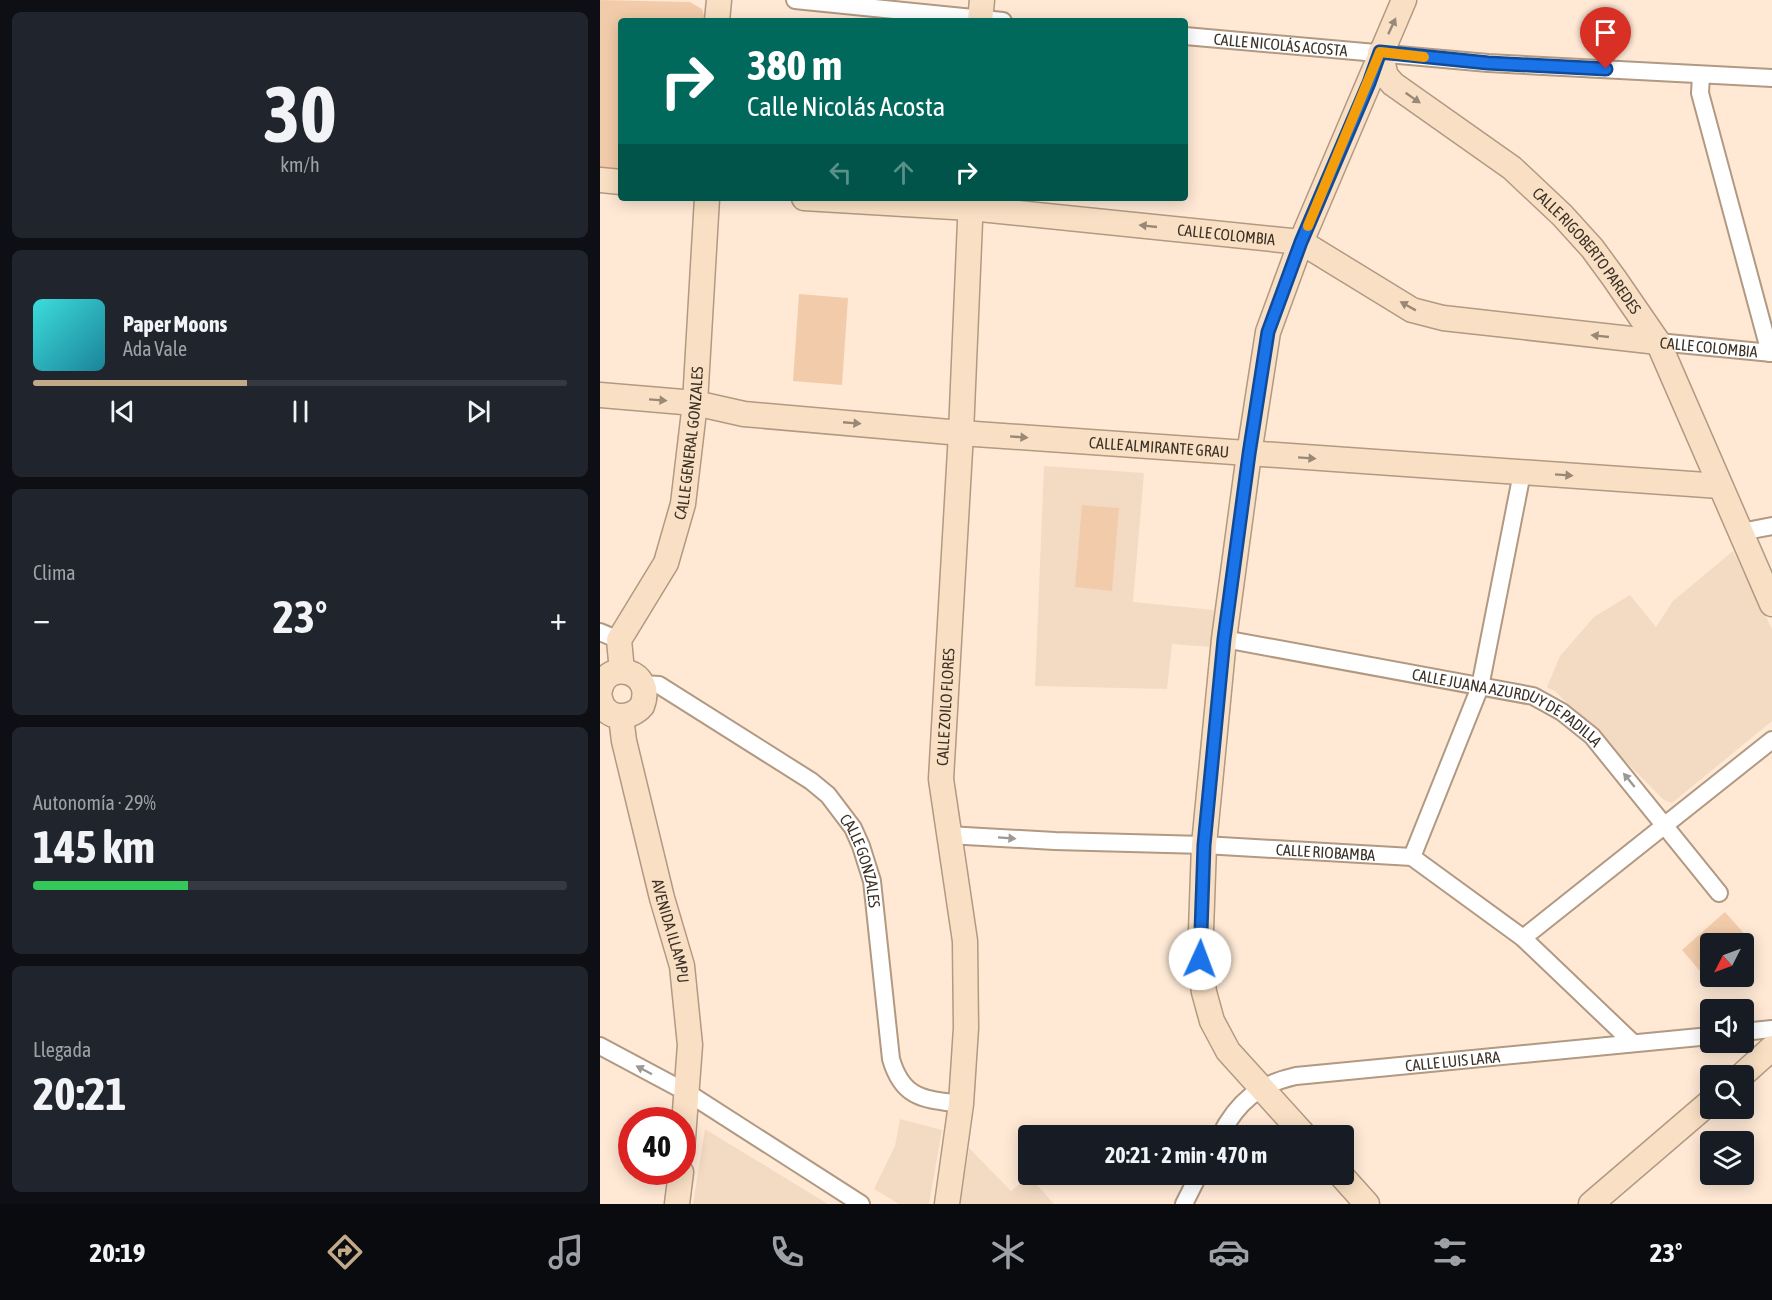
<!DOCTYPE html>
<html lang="es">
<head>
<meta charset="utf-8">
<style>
	body { margin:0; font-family:"Asap Condensed",sans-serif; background:#20242c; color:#f1f3f6; height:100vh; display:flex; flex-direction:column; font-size:22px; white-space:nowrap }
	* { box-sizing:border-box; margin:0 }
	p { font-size:20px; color:#9ea1a6 }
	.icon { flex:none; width:33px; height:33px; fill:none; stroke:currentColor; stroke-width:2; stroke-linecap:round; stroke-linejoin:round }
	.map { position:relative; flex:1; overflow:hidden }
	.panel { display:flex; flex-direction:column; gap:12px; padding:12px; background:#0d0f14; width:600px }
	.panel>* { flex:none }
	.hud { position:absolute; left:18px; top:18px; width:570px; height:183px; border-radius:6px; box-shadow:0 3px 15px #0003; background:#00695c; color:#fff; overflow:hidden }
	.needle { width:39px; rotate:228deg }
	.fabs { position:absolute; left:1100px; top:933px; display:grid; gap:12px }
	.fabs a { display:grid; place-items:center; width:54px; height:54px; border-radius:6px; background:#171b24; box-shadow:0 3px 15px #0003; font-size:30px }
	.speed { position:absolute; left:18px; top:1107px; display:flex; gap:12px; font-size:30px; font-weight:700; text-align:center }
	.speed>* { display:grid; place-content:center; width:78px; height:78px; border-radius:50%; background:#171b24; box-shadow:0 3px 15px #0003; line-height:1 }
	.speed .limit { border:9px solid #d22; background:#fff; color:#111 }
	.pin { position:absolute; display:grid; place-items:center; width:51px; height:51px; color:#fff; margin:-62px -26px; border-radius:50% 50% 50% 0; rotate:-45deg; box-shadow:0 0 6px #0007 }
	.pin .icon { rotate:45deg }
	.me { position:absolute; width:66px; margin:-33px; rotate:2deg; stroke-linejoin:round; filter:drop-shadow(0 0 4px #0008) }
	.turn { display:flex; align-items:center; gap:21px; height:126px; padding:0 30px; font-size:27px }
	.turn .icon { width:78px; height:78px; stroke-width:2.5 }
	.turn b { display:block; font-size:42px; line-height:51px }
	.lanes { display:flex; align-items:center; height:57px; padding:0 30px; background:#0003; justify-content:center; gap:30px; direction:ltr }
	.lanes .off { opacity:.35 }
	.big { font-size:45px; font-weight:700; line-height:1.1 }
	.panel .widget { flex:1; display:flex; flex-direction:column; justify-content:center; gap:9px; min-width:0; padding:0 21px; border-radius:9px; background:#20242c }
	.panel .dial { align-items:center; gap:0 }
	.dial b { font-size:78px; line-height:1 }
	.song { display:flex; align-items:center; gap:18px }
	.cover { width:72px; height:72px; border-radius:9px; background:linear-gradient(135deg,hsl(180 70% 55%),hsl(190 70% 35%)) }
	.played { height:6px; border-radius:3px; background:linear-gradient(90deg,#c2aa88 40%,#363941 40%) }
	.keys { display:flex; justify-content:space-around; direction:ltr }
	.heat { display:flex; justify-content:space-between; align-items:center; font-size:33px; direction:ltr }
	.charge { height:9px; border-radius:4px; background:linear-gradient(90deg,#34c759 29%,#363941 0) }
	.trip { position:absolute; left:418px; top:1125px; width:336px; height:60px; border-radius:6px; background:#171b24; box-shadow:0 3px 15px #0003; font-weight:700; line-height:60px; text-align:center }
	.menu { display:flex; height:96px; justify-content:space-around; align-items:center; background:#090b0e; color:#9ea1a6 }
	.menu .icon { width:42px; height:42px }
	.menu .on { color:#c2aa88 }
	.menu b { font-size:27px; color:#f1f3f6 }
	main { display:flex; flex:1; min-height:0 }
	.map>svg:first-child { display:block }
	.built { fill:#f3dac3 }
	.green { fill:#f2ccaa }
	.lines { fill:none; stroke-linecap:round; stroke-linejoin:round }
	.street-casing { stroke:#b19982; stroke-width:20 }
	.secondary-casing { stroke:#b19982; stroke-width:27 }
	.street { stroke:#fff; stroke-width:16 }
	.secondary { stroke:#f9e0c4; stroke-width:24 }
	.oneway { fill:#9a8876 }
	.oneway2 { fill:#9d9893 }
	.route-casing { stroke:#114b97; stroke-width:15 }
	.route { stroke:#1a73e8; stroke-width:10 }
	.slow { stroke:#f59e0b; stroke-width:10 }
	.labels { text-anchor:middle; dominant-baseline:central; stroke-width:6; stroke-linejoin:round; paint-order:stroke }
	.street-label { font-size:16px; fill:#3b3127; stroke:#fff9f5 }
</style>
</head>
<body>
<main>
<section class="panel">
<div class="widget dial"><b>30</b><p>km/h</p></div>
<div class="widget">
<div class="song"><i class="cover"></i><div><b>Paper Moons</b><p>Ada Vale</p></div></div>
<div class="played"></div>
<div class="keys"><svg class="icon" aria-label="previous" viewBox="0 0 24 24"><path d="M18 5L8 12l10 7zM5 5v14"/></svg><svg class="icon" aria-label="pause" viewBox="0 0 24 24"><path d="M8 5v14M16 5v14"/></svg><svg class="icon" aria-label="next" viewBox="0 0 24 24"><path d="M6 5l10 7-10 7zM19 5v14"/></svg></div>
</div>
<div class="widget"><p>Clima</p>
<div class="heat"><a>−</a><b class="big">23°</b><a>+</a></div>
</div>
<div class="widget"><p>Autonomía · 29%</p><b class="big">145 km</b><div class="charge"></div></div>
<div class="widget"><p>Llegada</p><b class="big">20:21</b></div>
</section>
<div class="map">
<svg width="1172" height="1204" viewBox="0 0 1172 1204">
	<rect width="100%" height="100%" fill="#ffe9d5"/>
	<!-- built -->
	<g class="built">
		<path d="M 444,466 L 544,473 L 533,602 L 614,610 L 611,647 L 572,644 L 567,689 L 435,686 Z"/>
		<path d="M 1133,551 L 1172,629 L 1172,721 L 1072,803 L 1064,800 L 956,692 L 947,687 L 960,656 L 994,617 L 1030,595 L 1056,627 L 1073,601 Z"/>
		<path d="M 300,1119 L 342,1130 L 329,1204 L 299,1204 L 274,1189 L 295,1146 Z"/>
		<path d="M 105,1129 L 228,1204 L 93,1204 Z"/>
		<path d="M 369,1148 L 411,1191 L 429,1176 L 454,1204 L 360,1204 Z"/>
	</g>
	<!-- green -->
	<g class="green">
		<path d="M 0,0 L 90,2 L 102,9 L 106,21 L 21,21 L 21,170 L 0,168 Z"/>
		<path d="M 199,294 L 248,298 L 242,385 L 193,381 Z"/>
		<path d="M 482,505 L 519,508 L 512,591 L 475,587 Z"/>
		<path d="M 1125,912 L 1150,940 L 1143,946 L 1143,944 L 1110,944 L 1110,975 L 1106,978 L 1082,950 Z"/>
	</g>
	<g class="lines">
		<!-- street casing -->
		<g class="street-casing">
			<g id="street">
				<path d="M 195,0 L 403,21"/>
				<path id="s1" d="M 585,36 L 888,63 L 1172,78"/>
				<path d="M 1101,75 L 1100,93 L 1170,353"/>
				<path id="s2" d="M 1058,342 L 1172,353"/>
				<path d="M 1141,532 L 1172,526"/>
				<path d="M 0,632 L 19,640"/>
				<path id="s3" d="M 624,639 L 933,696 L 962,712 L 992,736 L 1119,893"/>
				<path id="s4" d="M 42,684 L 59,685 L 211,781 L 228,795 L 253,828 L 261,846 L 272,881 L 291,1059 C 303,1100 325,1099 361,1104"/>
				<path id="s5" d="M 348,835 L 455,841 L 604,845 L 812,857 L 923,938 L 1033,1043"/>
				<path d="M 812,857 L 880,687 L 922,473"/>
				<path d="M 923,938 L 1172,740"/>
				<path d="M 1143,1032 L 1172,1029"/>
				<path d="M 0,1046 L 88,1093 L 261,1204"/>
				<path id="s6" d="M 620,1136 C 637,1102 659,1084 696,1076 L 1110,1036"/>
				<path d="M 584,1204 L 599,1174"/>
			</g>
		</g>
		<!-- secondary casing -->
		<g class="secondary-casing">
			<g id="secondary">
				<path d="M 117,21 L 119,0"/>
				<path d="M 380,21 L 382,0"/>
				<path id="s7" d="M 780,53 L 786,76 L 793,84 L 912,168 L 962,215 L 992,248 L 1014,278 L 1058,342 L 1172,604"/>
				<path d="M 0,180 L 21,182"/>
				<path id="s8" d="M 204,198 L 370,208 L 701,242 L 812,310 L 843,318 L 1058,342"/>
				<path id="s9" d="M 0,395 L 95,403 L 144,414 L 361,433 L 1120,486"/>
				<path id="s10" d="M 22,671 L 19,640 L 66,563 L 83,504 L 95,403 L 107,198"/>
				<path d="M 0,690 C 6,658 56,670 42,706 C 29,721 4,720 0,698"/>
				<path id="s11" d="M 21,717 L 24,741 L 62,898 L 82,966 L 90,1045 L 82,1151"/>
				<path d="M 1141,1076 L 1172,1048"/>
				<path d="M 705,1136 L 628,1051 L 612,1021 L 604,992 L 600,959 L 604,845 L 624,639 L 649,454 L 668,332 L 701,242 L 804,0"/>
				<path d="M 740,1174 L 767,1204"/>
				<path d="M 77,1204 L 81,1172"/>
				<path id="s12" d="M 347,1204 L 361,1104 L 366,1028 L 365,941 L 341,779 L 361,433 L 371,198"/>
				<path d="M 991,1204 L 1110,1102"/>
			</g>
		</g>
		<!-- street -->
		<use href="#street" class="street"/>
		<!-- secondary -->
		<use href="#secondary" class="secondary"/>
	</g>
	<!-- one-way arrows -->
	<defs><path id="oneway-solid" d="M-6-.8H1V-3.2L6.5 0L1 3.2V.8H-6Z" transform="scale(1.5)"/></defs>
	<g class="oneway">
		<use href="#oneway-solid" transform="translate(792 26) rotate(-65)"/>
		<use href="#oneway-solid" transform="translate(813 98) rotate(35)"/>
		<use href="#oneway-solid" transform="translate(548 226) rotate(-174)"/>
		<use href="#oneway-solid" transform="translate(808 306) rotate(-151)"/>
		<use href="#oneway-solid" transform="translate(1000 336) rotate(-174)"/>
		<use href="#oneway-solid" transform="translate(58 400) rotate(4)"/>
		<use href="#oneway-solid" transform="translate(252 423) rotate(5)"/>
		<use href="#oneway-solid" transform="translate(419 437) rotate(4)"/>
		<use href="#oneway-solid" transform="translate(707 458) rotate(4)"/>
		<use href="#oneway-solid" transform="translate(964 475) rotate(4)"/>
	</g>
	<g class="oneway2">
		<use href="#oneway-solid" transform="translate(1029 780) rotate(-129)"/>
		<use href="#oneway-solid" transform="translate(407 838) rotate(4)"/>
		<use href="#oneway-solid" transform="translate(44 1070) rotate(-152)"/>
	</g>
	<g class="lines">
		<!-- route casing -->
		<g class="route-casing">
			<path id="route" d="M 600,959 L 604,845 L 624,639 L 649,454 L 668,332 L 701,242 L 769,83 L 780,52 L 888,63 L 1006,69"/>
		</g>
		<!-- route -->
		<use href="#route" class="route"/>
		<!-- slow -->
		<path class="slow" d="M 708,226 L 780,52 L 824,57"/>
	</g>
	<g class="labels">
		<!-- street labels -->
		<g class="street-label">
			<text stroke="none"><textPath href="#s1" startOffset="96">CALLE NICOLÁS ACOSTA</textPath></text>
			<text stroke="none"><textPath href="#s8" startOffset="424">CALLE COLOMBIA</textPath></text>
			<text stroke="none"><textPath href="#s7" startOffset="292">CALLE RIGOBERTO PAREDES</textPath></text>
			<text stroke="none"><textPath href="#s2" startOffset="51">CALLE COLOMBIA</textPath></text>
			<text stroke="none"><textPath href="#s10" startOffset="244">CALLE GENERAL GONZALES</textPath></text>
			<text stroke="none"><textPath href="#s9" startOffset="562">CALLE ALMIRANTE GRAU</textPath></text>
			<text stroke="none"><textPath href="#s12" startOffset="500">CALLE ZOILO FLORES</textPath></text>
			<text stroke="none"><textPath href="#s3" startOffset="294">CALLE JUANA AZURDUY DE PADILLA</textPath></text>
			<text stroke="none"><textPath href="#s5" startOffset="378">CALLE RIOBAMBA</textPath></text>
			<text stroke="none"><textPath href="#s4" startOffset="294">CALLE GONZALES</textPath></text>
			<text stroke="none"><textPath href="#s11" startOffset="220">AVENIDA ILLAMPU</textPath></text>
			<text stroke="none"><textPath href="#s6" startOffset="258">CALLE LUIS LARA</textPath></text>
		</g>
	</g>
</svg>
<div class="fabs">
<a><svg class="needle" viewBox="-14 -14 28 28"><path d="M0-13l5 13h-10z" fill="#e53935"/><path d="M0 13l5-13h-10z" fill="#9ea1a6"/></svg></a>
<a><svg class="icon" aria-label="sound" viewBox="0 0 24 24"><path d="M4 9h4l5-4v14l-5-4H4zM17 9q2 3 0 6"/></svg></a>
<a><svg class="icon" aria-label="search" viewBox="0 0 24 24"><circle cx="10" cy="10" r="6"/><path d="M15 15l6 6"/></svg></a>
<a><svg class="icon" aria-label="layers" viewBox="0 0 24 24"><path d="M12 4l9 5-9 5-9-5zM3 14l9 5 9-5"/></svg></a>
</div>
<div class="speed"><div class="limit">40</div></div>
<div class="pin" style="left:1006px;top:69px;background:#d93025"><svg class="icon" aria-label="arrive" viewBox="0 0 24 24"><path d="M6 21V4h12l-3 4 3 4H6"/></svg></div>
<svg class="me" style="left:600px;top:959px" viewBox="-20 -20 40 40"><circle r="19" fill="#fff"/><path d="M0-13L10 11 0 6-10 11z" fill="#1a73e8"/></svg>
<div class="trip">20:21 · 2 min · 470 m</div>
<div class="hud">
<div class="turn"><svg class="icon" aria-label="right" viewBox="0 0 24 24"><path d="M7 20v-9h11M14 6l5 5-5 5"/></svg><div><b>380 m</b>Calle Nicolás Acosta</div></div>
<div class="lanes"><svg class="icon off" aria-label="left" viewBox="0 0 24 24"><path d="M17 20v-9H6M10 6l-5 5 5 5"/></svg><svg class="icon off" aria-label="ahead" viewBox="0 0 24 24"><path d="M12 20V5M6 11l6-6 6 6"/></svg><svg class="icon" aria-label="right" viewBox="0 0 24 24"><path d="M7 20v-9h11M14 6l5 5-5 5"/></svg></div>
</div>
</div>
</main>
<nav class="menu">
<b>20:19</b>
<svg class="icon on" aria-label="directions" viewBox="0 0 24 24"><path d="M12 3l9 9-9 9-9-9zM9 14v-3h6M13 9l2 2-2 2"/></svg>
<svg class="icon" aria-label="music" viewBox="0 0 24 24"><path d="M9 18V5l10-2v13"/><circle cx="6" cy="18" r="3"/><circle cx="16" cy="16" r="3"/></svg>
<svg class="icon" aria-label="phone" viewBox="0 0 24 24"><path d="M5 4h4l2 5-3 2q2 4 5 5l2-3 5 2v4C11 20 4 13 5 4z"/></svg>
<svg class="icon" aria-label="climate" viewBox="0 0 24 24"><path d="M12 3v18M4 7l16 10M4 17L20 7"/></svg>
<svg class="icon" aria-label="car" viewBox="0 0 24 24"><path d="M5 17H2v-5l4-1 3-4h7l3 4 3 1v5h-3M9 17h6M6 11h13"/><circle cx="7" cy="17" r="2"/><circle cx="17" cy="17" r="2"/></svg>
<svg class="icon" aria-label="filters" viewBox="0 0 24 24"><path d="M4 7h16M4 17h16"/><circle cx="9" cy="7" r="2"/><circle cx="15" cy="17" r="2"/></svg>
<b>23°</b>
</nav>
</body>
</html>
